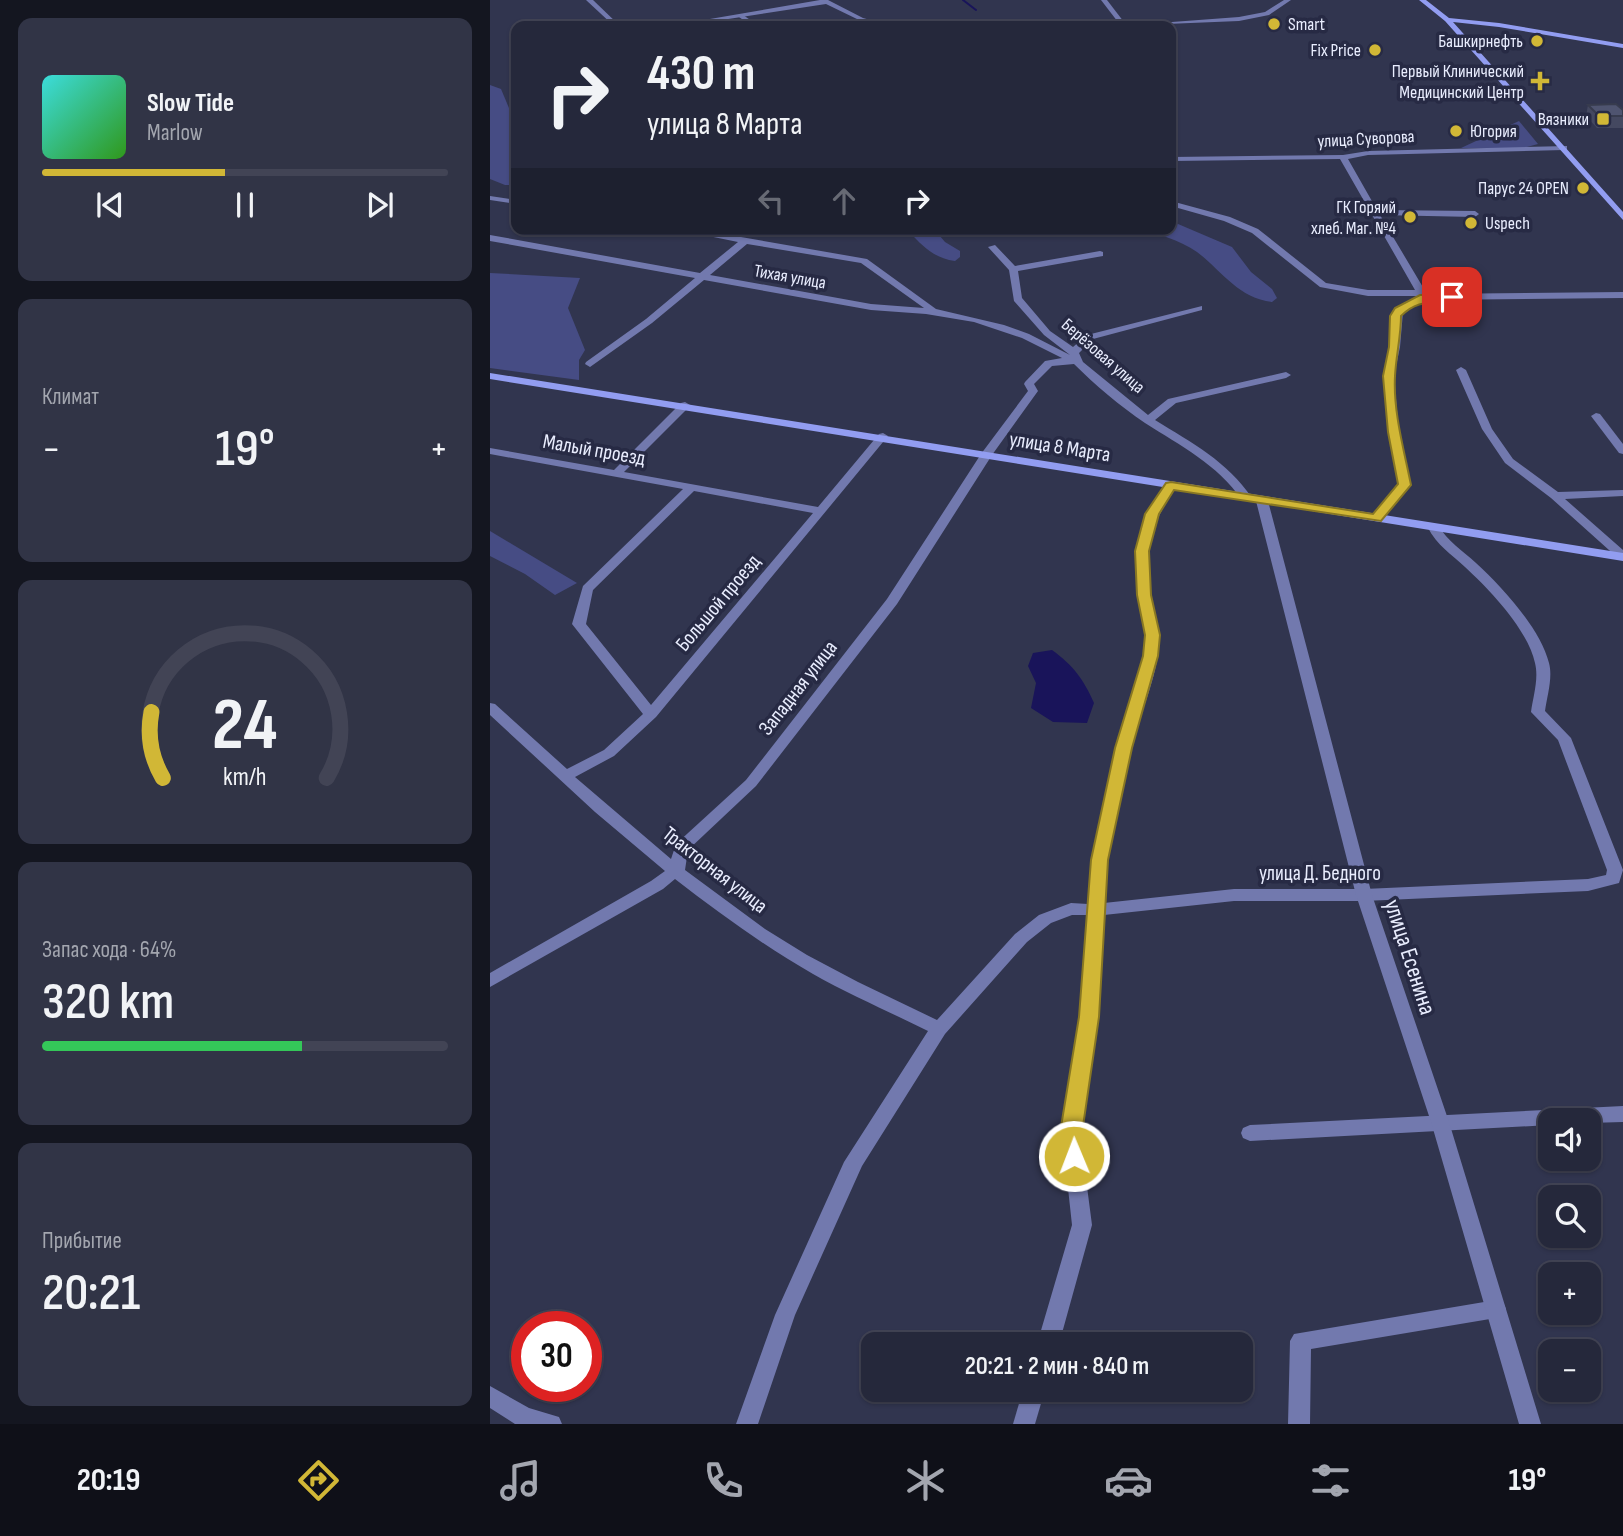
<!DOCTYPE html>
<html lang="ru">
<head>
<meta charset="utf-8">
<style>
	body { margin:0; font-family:"Sofia Sans Condensed",sans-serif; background:#313446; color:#f1f3f6; height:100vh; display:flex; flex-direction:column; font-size:26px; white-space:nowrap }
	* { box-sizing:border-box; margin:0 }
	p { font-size:23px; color:#a3a6af }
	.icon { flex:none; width:38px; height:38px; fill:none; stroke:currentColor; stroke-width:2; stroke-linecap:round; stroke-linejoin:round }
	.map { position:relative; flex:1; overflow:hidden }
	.details { display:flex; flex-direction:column; gap:18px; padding:18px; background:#141620; width:490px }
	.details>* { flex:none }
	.hud { position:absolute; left:21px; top:21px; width:665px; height:214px; border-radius:14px; box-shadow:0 2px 5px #0004,0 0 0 2px #424455; background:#25283b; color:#f1f3f6; overflow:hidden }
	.tools { position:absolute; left:1048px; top:1108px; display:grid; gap:14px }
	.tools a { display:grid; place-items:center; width:63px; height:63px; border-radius:14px; background:#25283b; box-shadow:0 2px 5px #0004,0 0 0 2px #424455; font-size:35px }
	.speed { position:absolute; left:21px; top:1311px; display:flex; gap:14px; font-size:35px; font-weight:700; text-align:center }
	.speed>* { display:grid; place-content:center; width:91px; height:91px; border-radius:50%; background:#25283b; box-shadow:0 2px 5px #0004,0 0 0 2px #424455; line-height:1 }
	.speed .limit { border:10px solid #d22; background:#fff; color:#111 }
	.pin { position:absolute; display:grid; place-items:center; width:60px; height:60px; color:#fff; margin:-30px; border-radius:14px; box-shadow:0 4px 10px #0006 }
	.me { position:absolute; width:77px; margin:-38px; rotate:359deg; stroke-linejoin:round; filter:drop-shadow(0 0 5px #0008) }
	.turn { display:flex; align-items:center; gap:24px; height:147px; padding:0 21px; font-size:32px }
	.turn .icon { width:91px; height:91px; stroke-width:2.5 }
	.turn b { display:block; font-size:49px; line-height:60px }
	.lanes { display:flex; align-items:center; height:66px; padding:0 21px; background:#0003; justify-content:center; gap:35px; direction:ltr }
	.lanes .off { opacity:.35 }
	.big { font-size:52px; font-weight:600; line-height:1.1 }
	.details .widget { flex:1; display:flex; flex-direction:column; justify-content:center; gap:10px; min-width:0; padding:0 24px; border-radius:14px; background:#313446 }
	.details .dial { align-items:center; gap:0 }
	.dial svg { height:182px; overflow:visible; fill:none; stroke:#424455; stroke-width:7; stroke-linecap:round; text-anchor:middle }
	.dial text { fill:#f1f3f6; stroke:none }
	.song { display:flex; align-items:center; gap:21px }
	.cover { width:84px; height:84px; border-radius:10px; background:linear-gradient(135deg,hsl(180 70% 55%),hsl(110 70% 35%)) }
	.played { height:7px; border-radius:4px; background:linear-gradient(90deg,#d1b736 45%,#424455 45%) }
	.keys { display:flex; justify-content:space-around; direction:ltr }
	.heat { display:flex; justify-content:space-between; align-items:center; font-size:38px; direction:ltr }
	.charge { height:10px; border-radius:5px; background:linear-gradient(90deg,#34c759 64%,#424455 0) }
	.trip { position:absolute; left:371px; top:1332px; width:392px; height:70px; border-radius:14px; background:#25283b; box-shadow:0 2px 5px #0004,0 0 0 2px #424455; font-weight:600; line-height:70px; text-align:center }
	.tab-bar { display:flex; height:112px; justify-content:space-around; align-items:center; background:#0f1018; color:#a3a6af }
	.tab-bar .icon { width:49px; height:49px }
	.tab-bar .current { color:#d1b736 }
	.tab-bar b { font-size:32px; color:#f1f3f6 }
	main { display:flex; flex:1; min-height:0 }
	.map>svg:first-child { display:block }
	.green { fill:#464c84 }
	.water { fill:#19145a }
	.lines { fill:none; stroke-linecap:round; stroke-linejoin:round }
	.stream { stroke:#19145a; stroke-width:2 }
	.minor { fill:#7279ae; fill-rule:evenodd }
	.tertiary { fill:#7279ae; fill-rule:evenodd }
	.secondary { fill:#929df1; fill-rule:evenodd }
	.wall { fill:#444860 }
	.building { fill:#4f5470; stroke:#373b4e; stroke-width:2 }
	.route { fill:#d1b736; stroke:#887723; stroke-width:2 }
	.poi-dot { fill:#d1b736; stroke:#272a44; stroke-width:2.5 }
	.labels { text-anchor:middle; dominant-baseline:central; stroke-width:7; stroke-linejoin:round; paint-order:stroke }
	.far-poi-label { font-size:18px; fill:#e9edfe; stroke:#272a44; text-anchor:end }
	.far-street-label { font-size:18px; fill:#e9edfe; stroke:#272a44 }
	.street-label { font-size:21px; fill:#e9edfe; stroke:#272a44 }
	.near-street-label { font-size:24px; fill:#e9edfe; stroke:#272a44 }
</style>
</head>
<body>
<main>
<section class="details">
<div class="widget">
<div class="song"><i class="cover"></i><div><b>Slow Tide</b><p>Marlow</p></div></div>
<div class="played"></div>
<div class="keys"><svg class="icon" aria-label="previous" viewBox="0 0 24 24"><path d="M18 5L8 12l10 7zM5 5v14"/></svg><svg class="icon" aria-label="pause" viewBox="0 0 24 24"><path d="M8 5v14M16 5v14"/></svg><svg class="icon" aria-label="next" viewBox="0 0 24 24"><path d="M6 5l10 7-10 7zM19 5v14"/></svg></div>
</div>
<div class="widget"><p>Климат</p>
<div class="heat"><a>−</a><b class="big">19°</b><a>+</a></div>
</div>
<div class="widget dial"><svg viewBox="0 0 100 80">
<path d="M14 69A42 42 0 1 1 86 69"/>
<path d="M14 69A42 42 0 0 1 9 40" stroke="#d1b736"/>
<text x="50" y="56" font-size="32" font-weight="700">24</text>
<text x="50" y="72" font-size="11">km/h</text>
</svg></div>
<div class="widget"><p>Запас хода · 64%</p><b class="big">320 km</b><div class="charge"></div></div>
<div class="widget"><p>Прибытие</p><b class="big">20:21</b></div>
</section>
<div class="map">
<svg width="1133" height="1424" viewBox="0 0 1133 1424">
	<rect width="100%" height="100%" fill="#31354f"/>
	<!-- green -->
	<g class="green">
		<path d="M 0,85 L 11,89 L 26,125 L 26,185 L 15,185 L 0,179 Z"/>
		<path d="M 1029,121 L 1048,144 L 1033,148 L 971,148 Z"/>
		<path d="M 681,221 L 742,247 L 761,272 L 782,289 L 787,298 L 782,302 C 748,298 732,271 707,252 C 690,240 666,233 646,229 L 681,229 Z"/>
		<path d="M 394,229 L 444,229 L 455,242 L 470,251 L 470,257 L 465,261 C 443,258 433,246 419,232 Z"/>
		<path d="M 0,273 L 90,278 L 78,308 L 95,350 L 89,360 L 89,380 L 0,368 Z"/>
		<path d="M 0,531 L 87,583 L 65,595 L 35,574 L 0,556 Z"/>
	</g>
	<!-- water -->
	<path class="water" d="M 562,650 C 583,665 594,680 604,703 L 597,723 L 563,722 L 541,708 L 546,683 L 538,666 L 543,653 Z"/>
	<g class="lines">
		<!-- stream -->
		<path class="stream" d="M 473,0 L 486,10"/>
		<!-- minor -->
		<g class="minor">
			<path d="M 611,0 L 617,0 L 637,26 L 631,26 Z"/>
			<path d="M 251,14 L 253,15 L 269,26 L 262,26 L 249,17 Z"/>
			<path d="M 1077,146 L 1077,150 L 1074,150 L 878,155 L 858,159 L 887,210 L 985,211 L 989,214 L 985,217 L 890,215 L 937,294 L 1133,292 L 1133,298 L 936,300 L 913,312 L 910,347 L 904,376 L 909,432 L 920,485 L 891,521 L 883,521 L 883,515 L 908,485 L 899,432 L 894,376 L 900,347 L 901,316 L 906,308 L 929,296 L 878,296 L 830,287 L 762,233 L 734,221 L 681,206 L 681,201 L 740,217 L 768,229 L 836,283 L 878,290 L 925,290 L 850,159 L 681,161 L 681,157 L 853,155 L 878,151 Z"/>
			<path d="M 0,196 L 26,200 L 26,204 L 0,200 Z"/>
			<path d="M 184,229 L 205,229 L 377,259 L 446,309 L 514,325 L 539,334 L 580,355 L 554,335 L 524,301 L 519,270 L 498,247 L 505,245 L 525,266 L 610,251 L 613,252 L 613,256 L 528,271 L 532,298 L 560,331 L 583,347 L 597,335 L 712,306 L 712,310 L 603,339 L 589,353 L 593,362 L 658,415 L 678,399 L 796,372 L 801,375 L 796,378 L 686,403 L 665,420 C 702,443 737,461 762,498 L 756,501 L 752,500 C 727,464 691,446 655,423 C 630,406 605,385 584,364 L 562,366 L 544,384 L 548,391 L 502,455 L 407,604 L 266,786 L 198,850 L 195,870 L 275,929 L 317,955 L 368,982 L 447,1020 L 525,934 L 549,915 L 581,903 L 598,904 L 601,860 L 626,749 L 654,656 L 655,635 L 648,595 L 646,551 L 656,514 L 677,483 L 681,482 L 687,485 C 661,524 654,548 660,596 C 663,615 670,633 668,653 C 665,681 649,718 641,746 C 627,797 617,851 614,903 L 744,889 L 874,889 L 1098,879 L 1116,875 L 1117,870 L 1068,740 L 1041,712 C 1043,697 1049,679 1045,663 C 1038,630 1000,590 975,567 C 961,554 947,545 938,528 L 944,524 L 948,525 C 958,542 972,550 986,563 C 1012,587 1050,628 1059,663 C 1063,678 1057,696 1055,711 L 1081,738 L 1133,870 L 1129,883 L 1098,891 L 874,901 L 744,901 L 614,915 L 608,1017 L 590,1133 L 602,1225 L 569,1344 L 547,1344 L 582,1225 L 572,1133 L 590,1017 L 597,915 L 582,915 L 561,923 L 537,942 L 455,1034 L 372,1166 L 305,1315 L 268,1424 L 246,1424 L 285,1315 L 354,1162 L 438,1031 C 400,1012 360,995 323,974 C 274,946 229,913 185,879 L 173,889 L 0,987 L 0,973 L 161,881 L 175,871 L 105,812 L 0,715 L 0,703 L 5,704 L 77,769 L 114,750 L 153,714 L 82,624 L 93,586 L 193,489 L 0,454 L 0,448 L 124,470 L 191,403 L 195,402 L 200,405 L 199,407 L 134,472 L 328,507 L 389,434 L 393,433 L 398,436 L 166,717 L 124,756 L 85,777 L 181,859 L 186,844 L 256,780 L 397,599 L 491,454 L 538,391 L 534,384 L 535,382 L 555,361 L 572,358 L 532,338 L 484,322 L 436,314 L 381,310 L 214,280 L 162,323 L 100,367 L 95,364 L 96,362 L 156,319 L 205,278 L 0,241 L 0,235 L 210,273 L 248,242 ZM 257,244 L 371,263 L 434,308 L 381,304 L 220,275 ZM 204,491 L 323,513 L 161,705 L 96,624 L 103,590 Z"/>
			<path d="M 971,367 L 976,370 L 1002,429 L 1023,459 L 1068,492 L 1133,490 L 1133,496 L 1075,499 L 1133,550 L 1133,560 L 1129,559 L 1061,498 L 1015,463 L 992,429 L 966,370 Z"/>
			<path d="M 1106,413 L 1110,414 L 1133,444 L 1133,454 L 1129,453 L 1101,416 Z"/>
			<path d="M 1133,1106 L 1133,1122 L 1099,1123 L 1099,1120 L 1060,1120 L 1060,1125 L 760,1141 L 753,1138 L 751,1133 L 753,1128 L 760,1125 Z"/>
			<path d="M 1006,1300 L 1013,1302 L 1016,1309 L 1013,1316 L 1006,1318 L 821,1349 L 820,1424 L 798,1424 L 800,1341 L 804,1334 Z"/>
			<path d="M 0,1386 L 39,1408 L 69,1417 L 72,1424 L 25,1424 L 0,1408 Z"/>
			<path d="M 533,1390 L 555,1390 L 545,1424 L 523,1424 Z"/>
		</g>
		<!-- tertiary -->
		<g class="tertiary">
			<path d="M 96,0 L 103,0 L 130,26 L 124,26 Z"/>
			<path d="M 330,0 L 338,0 L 373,18 L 402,26 L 392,26 L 369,20 L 336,4 L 193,26 L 179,26 Z"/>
			<path d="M 794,0 L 801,0 L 779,15 L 749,21 L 628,26 L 749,17 L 775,12 Z"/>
			<path d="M 772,498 L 778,501 L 882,895 L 959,1122 L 1051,1424 L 1029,1424 L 941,1122 L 866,895 L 766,501 Z"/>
		</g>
		<!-- secondary -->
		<g class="secondary">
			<path d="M 929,0 L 936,0 L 959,18 L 1009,23 L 1133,44 L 1133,48 L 1009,27 L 963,22 L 1133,212 L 1133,220 L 955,21 Z"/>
			<path d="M 0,373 L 1133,553 L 1133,561 L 0,379 Z"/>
		</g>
	</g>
	<!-- wall -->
	<path class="wall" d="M 1098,105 L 1133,110 L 1133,128 L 1107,128 L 1096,116 Z"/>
	<!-- building -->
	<path class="building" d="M 1126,104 L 1133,110 L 1133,116 L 1109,116 L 1098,105 Z"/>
	<!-- route -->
	<path class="route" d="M 930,295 L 962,294 L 967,297 C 951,307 932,295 911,316 C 911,336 906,356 905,376 C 903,411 914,450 921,485 L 891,521 L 684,490 L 669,514 L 659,551 L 661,595 L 670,635 L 668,656 L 642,748 L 618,860 L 609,1017 L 592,1133 L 594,1156 L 591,1162 L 584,1165 L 576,1162 L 570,1133 L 589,1017 L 601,860 L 625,748 L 653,656 L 655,635 L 647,595 L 645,551 L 655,514 L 676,483 L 681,482 L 883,514 L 908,484 L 898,432 L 893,376 L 899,347 L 900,316 L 905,308 Z"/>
	<!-- markers -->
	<g class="poi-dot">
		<circle cx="784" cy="24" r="7"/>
		<circle cx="1047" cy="41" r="7"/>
		<circle cx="885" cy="50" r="7"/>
		<path d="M1046.5 70.5h7v7h7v7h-7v7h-7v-7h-7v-7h7z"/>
		<rect x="1106" y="112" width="14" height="14" rx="3.5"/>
		<circle cx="966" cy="131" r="7"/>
		<circle cx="1093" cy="188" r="7"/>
		<circle cx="920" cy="217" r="7"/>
		<circle cx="981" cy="223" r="7"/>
	</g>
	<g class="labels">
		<!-- far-poi labels -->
		<g class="far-poi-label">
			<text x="798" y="24" text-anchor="start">Smart</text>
			<text x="1033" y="41">Башкирнефть</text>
			<text x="871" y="50">Fix Price</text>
			<text x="1034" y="71">Первый Клинический<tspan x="1034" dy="21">Медицинский Центр</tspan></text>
			<text x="1099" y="119">Вязники</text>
			<text x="980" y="131" text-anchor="start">Югория</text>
			<text x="1079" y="188">Парус 24 OPEN</text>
			<text x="906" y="207">ГК Горяий<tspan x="906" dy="21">хлеб. Маг. №4</tspan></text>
			<text x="995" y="223" text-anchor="start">Uspech</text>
		</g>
		<!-- far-street labels -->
		<g class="far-street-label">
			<text transform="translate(876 139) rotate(-3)">улица Суворова</text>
			<text transform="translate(300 277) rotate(10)">Тихая улица</text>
			<text transform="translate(613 356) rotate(41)">Берёзовая улица</text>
		</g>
		<!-- street labels -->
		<g class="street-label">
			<text transform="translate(570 447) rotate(9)">улица 8 Марта</text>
			<text transform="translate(104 450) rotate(10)">Малый проезд</text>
			<text transform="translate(228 603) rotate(-50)">Большой проезд</text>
			<text transform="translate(308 688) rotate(-52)">Западная улица</text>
			<text transform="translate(225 870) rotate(38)">Тракторная улица</text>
			<text x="830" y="873">улица Д. Бедного</text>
		</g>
		<!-- near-street labels -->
		<g class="near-street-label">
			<text transform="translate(920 957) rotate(72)">улица Есенина</text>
		</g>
	</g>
</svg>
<div class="tools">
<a><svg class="icon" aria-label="sound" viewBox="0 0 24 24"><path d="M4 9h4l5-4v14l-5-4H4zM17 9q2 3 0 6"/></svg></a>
<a><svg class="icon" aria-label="search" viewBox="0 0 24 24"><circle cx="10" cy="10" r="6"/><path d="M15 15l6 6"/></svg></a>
<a>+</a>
<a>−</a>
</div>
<div class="speed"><div class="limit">30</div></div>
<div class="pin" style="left:962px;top:297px;background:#d93025"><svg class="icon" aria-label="arrive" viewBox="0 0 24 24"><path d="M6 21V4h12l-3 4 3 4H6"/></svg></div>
<svg class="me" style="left:584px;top:1156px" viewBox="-20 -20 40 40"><circle r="17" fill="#d1b736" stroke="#fff" stroke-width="3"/><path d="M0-11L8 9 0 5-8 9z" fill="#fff"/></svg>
<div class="trip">20:21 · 2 мин · 840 m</div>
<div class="hud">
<div class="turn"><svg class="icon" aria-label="right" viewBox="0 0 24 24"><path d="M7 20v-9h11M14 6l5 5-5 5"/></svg><div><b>430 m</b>улица 8 Марта</div></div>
<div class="lanes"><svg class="icon off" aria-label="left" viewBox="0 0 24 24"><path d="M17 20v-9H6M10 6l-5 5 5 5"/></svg><svg class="icon off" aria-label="ahead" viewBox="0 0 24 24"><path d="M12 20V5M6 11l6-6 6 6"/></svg><svg class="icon" aria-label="right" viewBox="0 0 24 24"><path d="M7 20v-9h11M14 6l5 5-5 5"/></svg></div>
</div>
</div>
</main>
<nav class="tab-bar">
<b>20:19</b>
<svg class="icon current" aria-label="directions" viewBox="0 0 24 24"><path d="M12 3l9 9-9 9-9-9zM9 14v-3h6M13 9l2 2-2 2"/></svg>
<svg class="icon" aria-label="music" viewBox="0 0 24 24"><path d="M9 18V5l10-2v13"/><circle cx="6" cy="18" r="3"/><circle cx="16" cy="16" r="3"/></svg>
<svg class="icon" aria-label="phone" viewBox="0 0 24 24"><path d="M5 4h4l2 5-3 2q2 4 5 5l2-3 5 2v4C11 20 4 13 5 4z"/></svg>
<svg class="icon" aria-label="climate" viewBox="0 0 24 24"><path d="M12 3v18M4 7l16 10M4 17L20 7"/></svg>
<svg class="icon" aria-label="car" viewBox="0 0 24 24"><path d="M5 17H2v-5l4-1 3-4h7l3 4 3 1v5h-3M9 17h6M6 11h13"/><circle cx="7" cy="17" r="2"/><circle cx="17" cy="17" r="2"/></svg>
<svg class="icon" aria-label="filters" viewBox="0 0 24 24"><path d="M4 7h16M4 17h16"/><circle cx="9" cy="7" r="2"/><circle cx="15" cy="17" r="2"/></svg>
<b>19°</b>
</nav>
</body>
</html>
